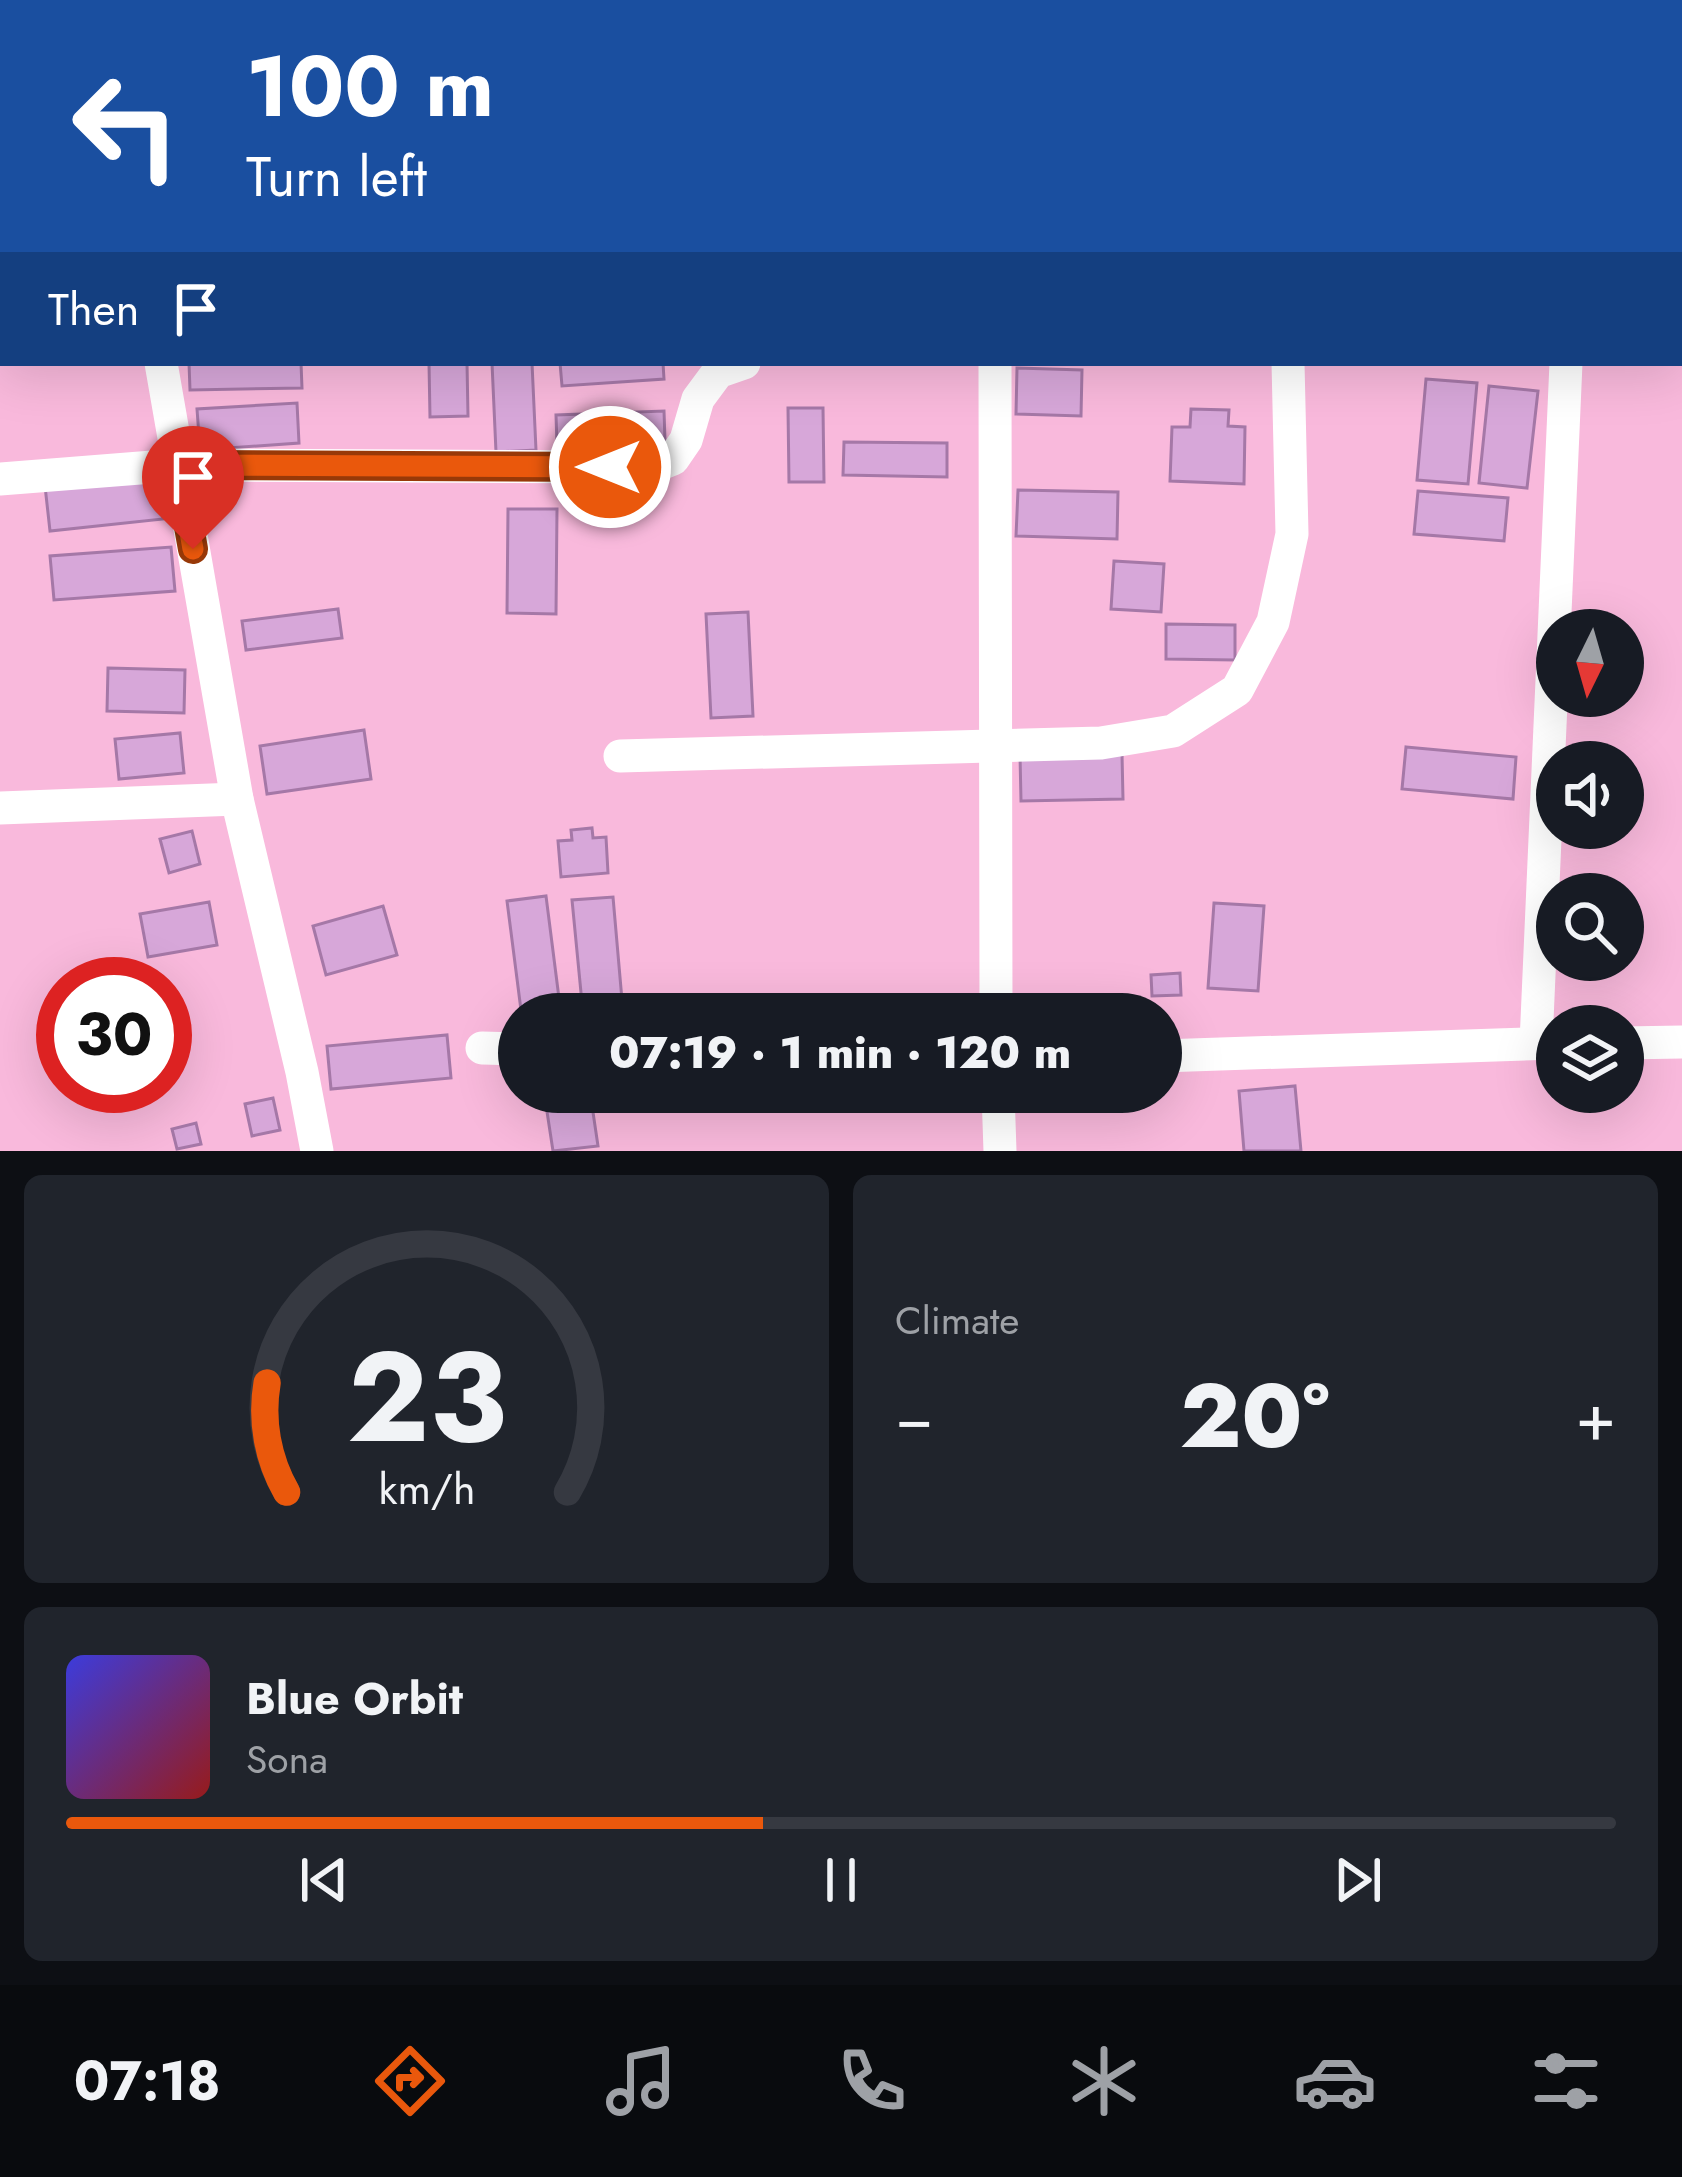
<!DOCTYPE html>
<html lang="en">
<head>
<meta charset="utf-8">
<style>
	body { margin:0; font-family:Jost,sans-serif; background:#20242c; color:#f1f3f6; height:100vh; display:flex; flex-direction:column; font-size:45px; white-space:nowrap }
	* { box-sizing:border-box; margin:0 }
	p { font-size:39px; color:#9ea1a6 }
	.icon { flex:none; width:66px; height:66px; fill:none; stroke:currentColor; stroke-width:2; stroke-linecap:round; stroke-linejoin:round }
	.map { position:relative; height:1151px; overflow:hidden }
	.panel { display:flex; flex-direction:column; gap:24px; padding:24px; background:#0d0f14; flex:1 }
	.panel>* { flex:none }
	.hud { position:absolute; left:0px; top:0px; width:1683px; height:366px; box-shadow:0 12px 48px #0002; background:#1a4fa0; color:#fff; overflow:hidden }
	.needle { width:78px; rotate:185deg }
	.buttons { position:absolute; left:1536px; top:609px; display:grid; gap:24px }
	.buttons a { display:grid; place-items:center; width:108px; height:108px; border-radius:50%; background:#171b24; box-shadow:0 12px 48px #0002; font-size:60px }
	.speed { position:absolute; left:36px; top:957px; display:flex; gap:24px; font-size:60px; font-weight:700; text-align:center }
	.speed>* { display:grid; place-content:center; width:156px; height:156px; border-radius:50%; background:#171b24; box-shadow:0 12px 48px #0002; line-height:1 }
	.speed .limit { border:18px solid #d22; background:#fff; color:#111 }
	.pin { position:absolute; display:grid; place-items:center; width:102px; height:102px; color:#fff; margin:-123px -51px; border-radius:50% 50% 50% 0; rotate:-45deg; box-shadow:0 0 12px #0007 }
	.pin .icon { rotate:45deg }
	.me { position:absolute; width:132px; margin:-66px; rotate:270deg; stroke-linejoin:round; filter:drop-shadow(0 0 9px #0008) }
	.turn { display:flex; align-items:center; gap:42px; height:252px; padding:0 48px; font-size:54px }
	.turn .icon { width:156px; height:156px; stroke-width:2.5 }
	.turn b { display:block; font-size:84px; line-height:102px }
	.then { display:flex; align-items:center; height:114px; padding:0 48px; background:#0003; gap:24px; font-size:45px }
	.big { font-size:90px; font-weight:800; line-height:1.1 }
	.panel .tile { flex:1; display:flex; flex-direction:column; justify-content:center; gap:18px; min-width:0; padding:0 42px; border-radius:18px; background:#20242c }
	.panel .dial { align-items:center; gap:0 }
	.dial svg { height:312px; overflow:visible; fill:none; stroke:#363941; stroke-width:7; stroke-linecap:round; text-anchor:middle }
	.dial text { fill:#f1f3f6; stroke:none }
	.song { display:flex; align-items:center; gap:36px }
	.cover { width:144px; height:144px; border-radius:18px; background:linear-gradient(135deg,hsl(240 70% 55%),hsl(0 70% 35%)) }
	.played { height:12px; border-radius:6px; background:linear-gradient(90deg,#ea580c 45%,#363941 45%) }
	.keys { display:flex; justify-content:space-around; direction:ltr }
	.heat { display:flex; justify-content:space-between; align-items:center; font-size:66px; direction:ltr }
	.panel .tiles { flex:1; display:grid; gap:24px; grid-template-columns:1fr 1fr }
	.tile:last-child { grid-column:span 2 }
	.trip { position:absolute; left:498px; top:993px; width:684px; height:120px; border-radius:60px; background:#171b24; box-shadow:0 12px 48px #0002; font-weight:800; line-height:120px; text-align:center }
	.tabs { display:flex; height:192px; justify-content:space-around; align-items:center; background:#090b0e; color:#9ea1a6 }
	.tabs .icon { width:84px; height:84px }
	.tabs .on { color:#ea580c }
	.tabs b { font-size:54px; color:#f1f3f6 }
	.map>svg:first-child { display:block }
	.building { fill:#d7a7d9; stroke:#a578a7; stroke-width:3 }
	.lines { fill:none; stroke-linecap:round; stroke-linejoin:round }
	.minor { stroke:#fff; stroke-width:33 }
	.route-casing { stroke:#983908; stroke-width:30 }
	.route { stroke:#ea580c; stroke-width:21 }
</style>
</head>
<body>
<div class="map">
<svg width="1682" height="1151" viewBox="0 0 1682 1151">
	<rect width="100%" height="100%" fill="#f9b9dc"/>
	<!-- building -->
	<g class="building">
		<path d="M 1369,0 L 1451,0 L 1438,3 L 1369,3 Z"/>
		<path d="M 189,363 L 301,363 L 302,388 L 190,390 Z"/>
		<path d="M 429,363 L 467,363 L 468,416 L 430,417 Z"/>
		<path d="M 492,363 L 532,363 L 536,450 L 496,452 Z"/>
		<path d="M 560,363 L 663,363 L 664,379 L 562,386 Z"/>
		<path d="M 1017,368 L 1082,370 L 1081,416 L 1016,414 Z"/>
		<path d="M 1426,379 L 1477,383 L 1468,484 L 1417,480 Z"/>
		<path d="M 1489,386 L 1538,391 L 1527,488 L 1479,483 Z"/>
		<path d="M 297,403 L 299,443 L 200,450 L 197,409 Z"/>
		<path d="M 788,408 L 823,408 L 824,482 L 789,482 Z"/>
		<path d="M 1191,409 L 1229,410 L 1228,426 L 1245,427 L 1244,484 L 1170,481 L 1172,427 L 1190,427 Z"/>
		<path d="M 664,411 L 665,441 L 557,445 L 556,415 Z"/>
		<path d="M 844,442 L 947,443 L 947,477 L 843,475 Z"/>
		<path d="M 157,474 L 163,519 L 50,531 L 45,486 Z"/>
		<path d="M 1018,490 L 1118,492 L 1117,539 L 1016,536 Z"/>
		<path d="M 1418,491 L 1508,498 L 1504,541 L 1414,534 Z"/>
		<path d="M 508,509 L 557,509 L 556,614 L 507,613 Z"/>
		<path d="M 171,547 L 175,591 L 54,600 L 50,556 Z"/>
		<path d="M 1114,561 L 1164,564 L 1161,612 L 1111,609 Z"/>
		<path d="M 338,609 L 342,638 L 246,650 L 242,621 Z"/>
		<path d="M 748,612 L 753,716 L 711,718 L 706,614 Z"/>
		<path d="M 1166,624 L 1235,625 L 1235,660 L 1166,659 Z"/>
		<path d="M 108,668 L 185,670 L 184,713 L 107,711 Z"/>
		<path d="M 364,730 L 371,779 L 267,794 L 260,746 Z"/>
		<path d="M 180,733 L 184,773 L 119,779 L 115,739 Z"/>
		<path d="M 1406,747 L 1516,757 L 1513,799 L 1402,789 Z"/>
		<path d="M 1122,754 L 1123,799 L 1021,801 L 1020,755 Z"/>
		<path d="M 592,828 L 593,838 L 606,837 L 608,873 L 561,877 L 558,841 L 572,840 L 571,830 Z"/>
		<path d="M 192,831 L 200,864 L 169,873 L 160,839 Z"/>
		<path d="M 546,896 L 560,1006 L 521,1010 L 507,901 Z"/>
		<path d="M 613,897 L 622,1000 L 582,1003 L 572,900 Z"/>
		<path d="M 209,902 L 217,945 L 148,957 L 140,914 Z"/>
		<path d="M 1214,903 L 1264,906 L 1258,991 L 1208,988 Z"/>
		<path d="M 383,906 L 397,955 L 326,975 L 313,926 Z"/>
		<path d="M 1180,973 L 1181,995 L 1152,996 L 1151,975 Z"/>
		<path d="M 447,1035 L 451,1078 L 331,1089 L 327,1046 Z"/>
		<path d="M 1295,1086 L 1301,1151 L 1244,1151 L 1239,1091 Z"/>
		<path d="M 544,1092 L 590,1092 L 598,1146 L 553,1151 Z"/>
		<path d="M 273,1098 L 280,1130 L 252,1136 L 245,1104 Z"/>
		<path d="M 196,1123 L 201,1144 L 177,1149 L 172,1129 Z"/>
	</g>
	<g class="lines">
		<!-- minor -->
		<g class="minor">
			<path d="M 942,0 L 943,3"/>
			<path d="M 1210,0 L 1211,3"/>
			<path d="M 1518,0 L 1519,3"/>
			<path d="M 1680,335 L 1682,336"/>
			<path d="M 161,363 L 237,799 L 302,1072 L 317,1151"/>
			<path d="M 995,363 L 996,1014"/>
			<path d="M 0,479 L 178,465 L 653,467 L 673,459 L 686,440 L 698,399 L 718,372 L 744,363"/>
			<path d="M 620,756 L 1101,743 L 1173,731 L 1237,690 L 1273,622 L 1292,534 L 1288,363"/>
			<path d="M 0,808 L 237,799"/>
			<path d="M 1536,1043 L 1566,363"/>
			<path d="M 1623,1043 L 1682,1042"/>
			<path d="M 482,1048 L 519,1049"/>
			<path d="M 1161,1056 L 1555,1043"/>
			<path d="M 998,1092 L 1000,1151"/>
		</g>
	</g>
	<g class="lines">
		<!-- route casing -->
		<g class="route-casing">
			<path id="route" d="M 193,549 L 178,465 L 610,467"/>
		</g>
		<!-- route -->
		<use href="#route" class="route"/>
	</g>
</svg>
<div class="buttons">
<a><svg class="needle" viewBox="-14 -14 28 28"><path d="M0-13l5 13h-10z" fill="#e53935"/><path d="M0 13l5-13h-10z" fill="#9ea1a6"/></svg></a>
<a><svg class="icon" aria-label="sound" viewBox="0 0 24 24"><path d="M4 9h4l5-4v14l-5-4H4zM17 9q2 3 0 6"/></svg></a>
<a><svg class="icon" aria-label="search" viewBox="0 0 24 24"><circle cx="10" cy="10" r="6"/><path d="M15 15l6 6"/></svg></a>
<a><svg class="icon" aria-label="layers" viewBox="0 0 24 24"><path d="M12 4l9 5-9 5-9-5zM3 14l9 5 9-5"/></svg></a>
</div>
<div class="speed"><div class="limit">30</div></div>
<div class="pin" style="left:193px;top:549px;background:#d93025"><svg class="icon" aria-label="arrive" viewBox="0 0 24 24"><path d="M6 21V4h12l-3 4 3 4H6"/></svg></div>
<svg class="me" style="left:610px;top:467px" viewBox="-20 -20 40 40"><circle r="17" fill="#ea580c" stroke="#fff" stroke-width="3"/><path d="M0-11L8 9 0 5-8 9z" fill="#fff"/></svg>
<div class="trip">07:19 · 1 min · 120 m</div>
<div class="hud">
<div class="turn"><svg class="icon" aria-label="left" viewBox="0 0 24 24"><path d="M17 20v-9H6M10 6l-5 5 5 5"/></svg><div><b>100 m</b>Turn left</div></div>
<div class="then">Then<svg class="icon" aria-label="arrive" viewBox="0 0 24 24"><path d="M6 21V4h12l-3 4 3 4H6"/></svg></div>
</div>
</div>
<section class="panel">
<div class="tiles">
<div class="tile dial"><svg viewBox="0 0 100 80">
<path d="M14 69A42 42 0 1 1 86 69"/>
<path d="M14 69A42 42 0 0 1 9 41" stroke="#ea580c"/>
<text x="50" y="56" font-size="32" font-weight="700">23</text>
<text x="50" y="72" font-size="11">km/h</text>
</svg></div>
<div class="tile"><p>Climate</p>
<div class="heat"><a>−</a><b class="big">20°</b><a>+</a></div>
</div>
<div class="tile">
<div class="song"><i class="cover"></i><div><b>Blue Orbit</b><p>Sona</p></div></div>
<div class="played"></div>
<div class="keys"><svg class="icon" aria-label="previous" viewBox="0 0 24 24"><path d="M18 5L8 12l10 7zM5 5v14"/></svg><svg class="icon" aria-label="pause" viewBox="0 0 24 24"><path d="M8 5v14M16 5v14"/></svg><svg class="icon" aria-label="next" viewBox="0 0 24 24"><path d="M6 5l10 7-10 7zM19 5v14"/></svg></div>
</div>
</div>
</section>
<nav class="tabs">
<b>07:18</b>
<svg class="icon on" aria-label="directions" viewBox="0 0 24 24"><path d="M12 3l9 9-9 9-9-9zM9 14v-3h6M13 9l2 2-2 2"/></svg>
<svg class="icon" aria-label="music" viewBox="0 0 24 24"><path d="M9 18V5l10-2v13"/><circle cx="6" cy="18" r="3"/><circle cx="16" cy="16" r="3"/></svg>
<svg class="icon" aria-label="phone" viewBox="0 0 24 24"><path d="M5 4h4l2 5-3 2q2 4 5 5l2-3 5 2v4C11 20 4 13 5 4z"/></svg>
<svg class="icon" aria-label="climate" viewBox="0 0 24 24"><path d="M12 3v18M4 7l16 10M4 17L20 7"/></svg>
<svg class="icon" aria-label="car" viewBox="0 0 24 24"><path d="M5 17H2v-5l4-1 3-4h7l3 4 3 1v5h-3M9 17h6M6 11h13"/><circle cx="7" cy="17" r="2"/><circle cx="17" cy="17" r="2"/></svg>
<svg class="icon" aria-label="filters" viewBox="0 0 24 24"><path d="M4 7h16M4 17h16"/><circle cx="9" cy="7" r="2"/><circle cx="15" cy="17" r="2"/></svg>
</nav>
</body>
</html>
